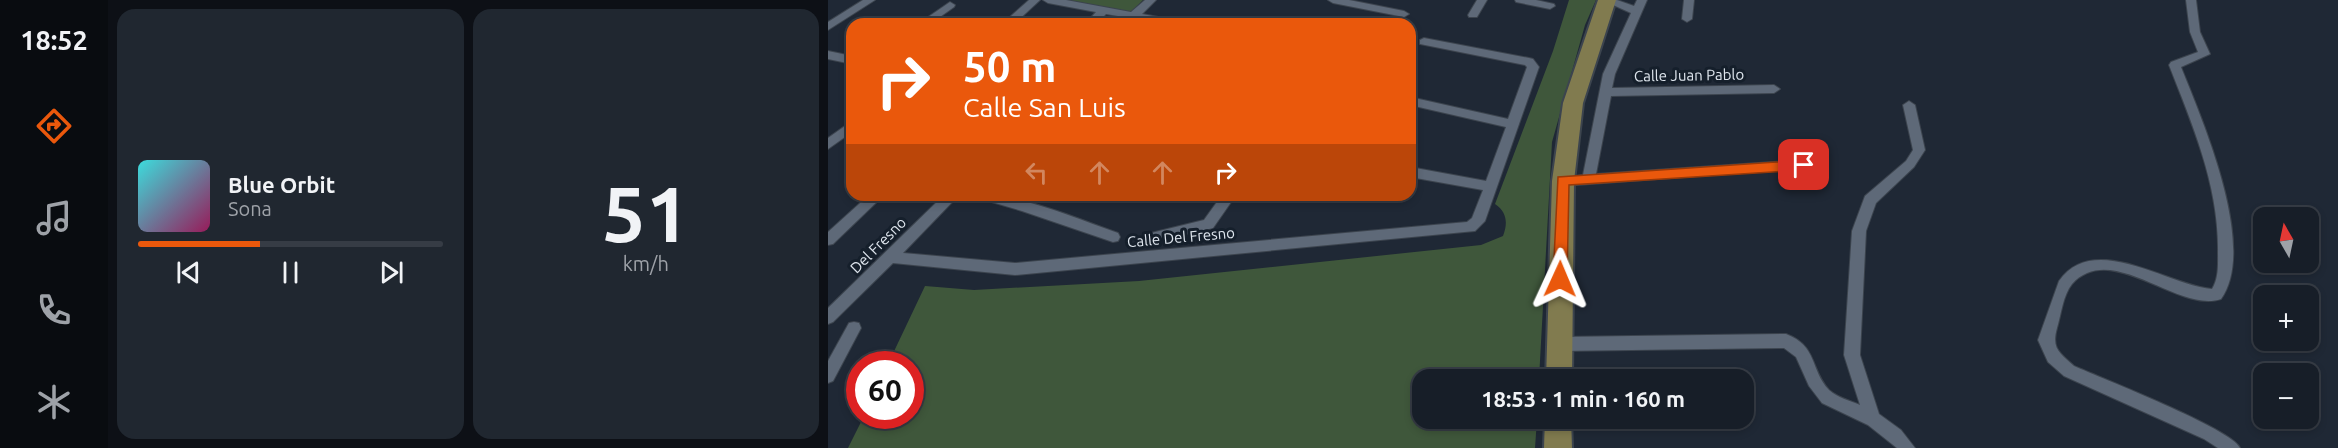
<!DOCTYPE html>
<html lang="en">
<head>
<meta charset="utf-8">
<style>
	body { margin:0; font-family:Ubuntu,sans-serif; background:#202730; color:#f1f3f6; height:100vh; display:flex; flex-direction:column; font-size:22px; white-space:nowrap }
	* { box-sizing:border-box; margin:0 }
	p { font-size:20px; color:#9ea2a8 }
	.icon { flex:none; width:33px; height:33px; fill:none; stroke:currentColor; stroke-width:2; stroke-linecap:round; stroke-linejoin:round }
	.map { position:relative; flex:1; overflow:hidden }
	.panel { display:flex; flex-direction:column; gap:9px; padding:9px; background:#0d1016; width:720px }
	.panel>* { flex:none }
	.hud { position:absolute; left:18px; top:18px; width:570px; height:183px; border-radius:18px; box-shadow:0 3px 9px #0003,0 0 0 2px #363c45; background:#ea580c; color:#fff; overflow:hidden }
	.needle { width:39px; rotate:351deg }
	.fabs { position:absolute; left:1425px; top:207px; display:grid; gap:12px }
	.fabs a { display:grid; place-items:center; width:66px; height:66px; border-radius:12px; background:#171e28; box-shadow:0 3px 9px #0003,0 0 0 2px #363c45; font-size:30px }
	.speed { position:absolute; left:18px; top:351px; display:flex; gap:12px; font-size:30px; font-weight:700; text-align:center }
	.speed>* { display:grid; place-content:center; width:78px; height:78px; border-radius:50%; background:#171e28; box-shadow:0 3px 9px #0003,0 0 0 2px #363c45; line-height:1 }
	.speed .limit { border:9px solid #d22; background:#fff; color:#111 }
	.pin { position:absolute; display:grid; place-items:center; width:51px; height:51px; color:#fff; margin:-26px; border-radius:12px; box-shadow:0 3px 9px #0006 }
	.me { position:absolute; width:66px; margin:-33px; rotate:1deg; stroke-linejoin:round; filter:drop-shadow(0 0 4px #0008) }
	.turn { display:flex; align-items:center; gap:21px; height:126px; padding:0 18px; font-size:27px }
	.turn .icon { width:78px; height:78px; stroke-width:2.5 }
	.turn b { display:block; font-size:42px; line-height:51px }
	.lanes { display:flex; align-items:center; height:57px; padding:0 18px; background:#0003; justify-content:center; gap:30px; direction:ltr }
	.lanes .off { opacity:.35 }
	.panel .card { flex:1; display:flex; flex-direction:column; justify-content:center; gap:9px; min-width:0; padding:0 21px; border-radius:18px; background:#202730 }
	.panel .dial { align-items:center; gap:0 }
	.dial b { font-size:78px; line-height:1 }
	.song { display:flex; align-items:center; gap:18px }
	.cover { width:72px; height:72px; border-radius:9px; background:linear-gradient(135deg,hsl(180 70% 55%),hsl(330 70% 35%)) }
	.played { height:6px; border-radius:3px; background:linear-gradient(90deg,#ea580c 40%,#363c45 40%) }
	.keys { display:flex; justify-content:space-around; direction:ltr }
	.panel .tiles { flex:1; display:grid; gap:9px; grid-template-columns:repeat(2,1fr) }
	.trip { position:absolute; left:584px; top:369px; width:342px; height:60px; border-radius:18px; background:#171e28; box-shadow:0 3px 9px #0003,0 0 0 2px #363c45; font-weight:700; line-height:60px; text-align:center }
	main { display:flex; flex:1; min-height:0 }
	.tabs { display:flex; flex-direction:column; width:108px; justify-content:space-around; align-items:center; background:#090c10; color:#9ea2a8 }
	.tabs .icon { width:42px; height:42px }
	.tabs .current { color:#ea580c }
	.tabs b { font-size:27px; color:#f1f3f6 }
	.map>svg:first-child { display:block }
	.green { fill:#3f573b }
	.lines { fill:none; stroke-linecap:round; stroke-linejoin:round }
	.street-casing { stroke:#3c444e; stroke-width:2 }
	.primary-casing { stroke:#3c444e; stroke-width:4 }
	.street { fill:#5e6978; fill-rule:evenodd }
	.primary { fill:#817b4f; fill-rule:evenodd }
	.route { fill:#ea580c; stroke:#983908; stroke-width:1.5 }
	.labels { text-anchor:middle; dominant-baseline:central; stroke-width:6; stroke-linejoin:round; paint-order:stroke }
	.street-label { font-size:15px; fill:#dfe6ee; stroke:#151f2b }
</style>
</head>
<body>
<main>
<nav class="tabs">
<b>18:52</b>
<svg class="icon current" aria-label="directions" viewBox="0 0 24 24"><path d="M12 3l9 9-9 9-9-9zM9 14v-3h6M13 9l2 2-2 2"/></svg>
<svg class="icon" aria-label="music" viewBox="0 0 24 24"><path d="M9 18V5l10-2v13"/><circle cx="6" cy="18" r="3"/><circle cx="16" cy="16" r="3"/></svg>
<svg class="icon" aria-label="phone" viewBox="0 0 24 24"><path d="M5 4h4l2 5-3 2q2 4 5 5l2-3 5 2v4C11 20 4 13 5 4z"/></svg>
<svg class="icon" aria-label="climate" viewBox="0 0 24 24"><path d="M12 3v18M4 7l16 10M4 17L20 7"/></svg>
</nav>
<section class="panel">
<div class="tiles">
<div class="card">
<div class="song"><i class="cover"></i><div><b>Blue Orbit</b><p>Sona</p></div></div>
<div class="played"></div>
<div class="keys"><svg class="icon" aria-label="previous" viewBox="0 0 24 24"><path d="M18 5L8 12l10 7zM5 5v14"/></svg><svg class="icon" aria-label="pause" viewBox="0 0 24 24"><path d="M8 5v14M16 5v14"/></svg><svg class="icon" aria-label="next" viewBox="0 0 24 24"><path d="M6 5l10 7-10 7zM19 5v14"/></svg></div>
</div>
<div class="card dial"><b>51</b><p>km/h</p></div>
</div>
</section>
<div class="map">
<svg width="1510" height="448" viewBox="0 0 1510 448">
	<rect width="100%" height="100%" fill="#1f2835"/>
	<!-- green -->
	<g class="green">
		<path d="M 238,0 L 315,0 L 302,13 Z"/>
		<path d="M 741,0 L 768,0 L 757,25 L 724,142 L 711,379 L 594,380 L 594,418 L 709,419 L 707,448 L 20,448 L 36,416 L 82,416 L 82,364 L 60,364 L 97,286 L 146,290 L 311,281 L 653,245 L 675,236 C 680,223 679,212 667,204 L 725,51 Z"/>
	</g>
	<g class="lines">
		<!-- street casing -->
		<g class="street-casing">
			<g id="street">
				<path d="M 35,0 L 47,0 L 0,30 L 0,22 Z"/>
				<path d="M 201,0 L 212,0 L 186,24 L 174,24 Z"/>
				<path d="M 215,0 L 238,0 L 303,12 L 317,0 L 328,0 L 314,14 L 352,21 L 357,24 L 334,24 L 307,19 L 302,24 L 290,24 L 296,17 L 278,14 L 268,24 L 257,24 L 268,12 L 220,3 Z"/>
				<path d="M 500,0 L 521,0 L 576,11 L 581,14 L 576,17 L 505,3 Z"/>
				<path d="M 649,0 L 659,0 L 649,17 L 641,17 L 640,15 Z"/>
				<path d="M 687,0 L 708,0 L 726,4 L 727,6 L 722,9 L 688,2 Z"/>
				<path d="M 774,0 L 789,0 L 806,6 L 809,0 L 819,0 L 787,74 L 784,88 L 946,85 L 952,89 L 946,93 L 783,96 L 768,174 L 976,160 L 980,162 L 982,165 L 980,168 L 735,186 L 730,184 L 729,181 L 730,178 L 755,175 L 775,74 L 803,13 Z"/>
				<path d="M 856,0 L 866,0 L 864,19 L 859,22 L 854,19 Z"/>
				<path d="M 1358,0 L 1368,0 L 1372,32 L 1382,54 L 1353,67 C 1374,120 1430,247 1393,299 C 1350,314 1284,240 1244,284 C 1235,295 1233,315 1229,328 C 1223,349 1232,353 1246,366 C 1273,378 1404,429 1412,448 L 1390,448 L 1376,439 L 1236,376 L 1220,362 L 1210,340 L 1231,281 C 1265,231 1340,285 1384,289 C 1391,278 1390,264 1390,252 C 1391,186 1365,126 1341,65 L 1343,62 L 1370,52 L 1362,32 Z"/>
				<path d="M 122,2 L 127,5 L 126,7 L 102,24 L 90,24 Z"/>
				<path d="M 596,38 L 701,58 L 705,59 L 711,67 L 657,221 L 647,231 L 187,275 L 65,263 L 5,322 L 0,324 L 0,308 L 116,195 L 131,195 L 75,253 L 187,263 L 639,222 L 644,218 L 655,190 L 582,177 L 582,167 L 658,181 L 678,127 L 582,105 L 582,97 L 680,119 L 699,67 L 697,65 L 592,44 L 592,40 Z"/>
				<path d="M 0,51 L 24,56 L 24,64 L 0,59 Z"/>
				<path d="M 1081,101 L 1087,105 L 1097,150 L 1086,167 L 1048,203 L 1038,231 L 1032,355 L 1051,414 L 1073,430 L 1087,448 L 1069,448 L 1040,425 L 994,403 L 981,386 L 968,357 L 956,348 L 731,351 L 726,349 L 723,344 L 726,339 L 731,337 L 958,334 C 990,346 982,370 1001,390 C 1010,398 1021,400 1032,405 L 1016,355 L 1024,231 L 1037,196 L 1078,161 L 1085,150 L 1075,105 Z"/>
				<path d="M 24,121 L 24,132 L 0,149 L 0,138 Z"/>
				<path d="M 41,195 L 56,195 L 5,244 L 0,245 L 0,232 Z"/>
				<path d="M 148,195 C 197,195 244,217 290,233 L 292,237 L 290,241 L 285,242 L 194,211 L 150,198 Z"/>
				<path d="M 394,195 L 408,195 L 385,228 L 324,243 L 319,242 L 317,238 L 319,234 L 376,220 Z"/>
				<path d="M 26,322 L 31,323 L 33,328 L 5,381 L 0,383 L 0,361 L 21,323 Z"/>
			</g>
		</g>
		<!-- primary casing -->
		<g class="primary-casing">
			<g id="primary">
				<path d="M 770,0 L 788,0 L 755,103 L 746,181 L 744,380 L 718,380 L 724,181 L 735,103 Z"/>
				<path d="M 717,418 L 743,418 L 744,448 L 716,448 Z"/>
			</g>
		</g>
		<!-- street -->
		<use href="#street" class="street"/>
		<!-- primary -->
		<use href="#primary" class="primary"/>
	</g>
	<!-- route -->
	<path class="route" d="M 976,160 L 982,165 L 976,170 L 741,185 L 739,279 L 732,285 L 725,279 L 730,177 Z"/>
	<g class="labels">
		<!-- street labels -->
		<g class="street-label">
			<text transform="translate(861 75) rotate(-1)">Calle Juan Pablo</text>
			<text transform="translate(353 237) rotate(-5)">Calle Del Fresno</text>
			<text transform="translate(50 245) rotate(-45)">Del Fresno</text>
		</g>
	</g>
</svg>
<div class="fabs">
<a><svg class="needle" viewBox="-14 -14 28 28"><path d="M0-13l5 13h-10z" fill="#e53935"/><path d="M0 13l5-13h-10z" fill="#9ea2a8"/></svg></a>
<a>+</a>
<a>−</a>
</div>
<div class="speed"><div class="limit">60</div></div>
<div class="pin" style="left:976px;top:165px;background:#d93025"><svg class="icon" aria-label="arrive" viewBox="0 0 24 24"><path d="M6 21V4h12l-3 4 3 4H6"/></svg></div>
<svg class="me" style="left:732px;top:279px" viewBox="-20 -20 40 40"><path d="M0-17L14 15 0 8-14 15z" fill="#ea580c" stroke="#fff" stroke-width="4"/></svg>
<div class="trip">18:53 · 1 min · 160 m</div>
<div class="hud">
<div class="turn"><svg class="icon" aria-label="right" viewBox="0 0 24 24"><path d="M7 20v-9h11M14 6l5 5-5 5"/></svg><div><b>50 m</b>Calle San Luis</div></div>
<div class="lanes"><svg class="icon off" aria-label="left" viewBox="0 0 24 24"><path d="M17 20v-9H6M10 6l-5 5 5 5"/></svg><svg class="icon off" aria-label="ahead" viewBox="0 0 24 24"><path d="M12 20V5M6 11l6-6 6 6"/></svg><svg class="icon off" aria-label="ahead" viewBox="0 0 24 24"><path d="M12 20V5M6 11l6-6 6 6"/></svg><svg class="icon" aria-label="right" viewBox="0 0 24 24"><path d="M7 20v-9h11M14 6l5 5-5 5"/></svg></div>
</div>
</div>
</main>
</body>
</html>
